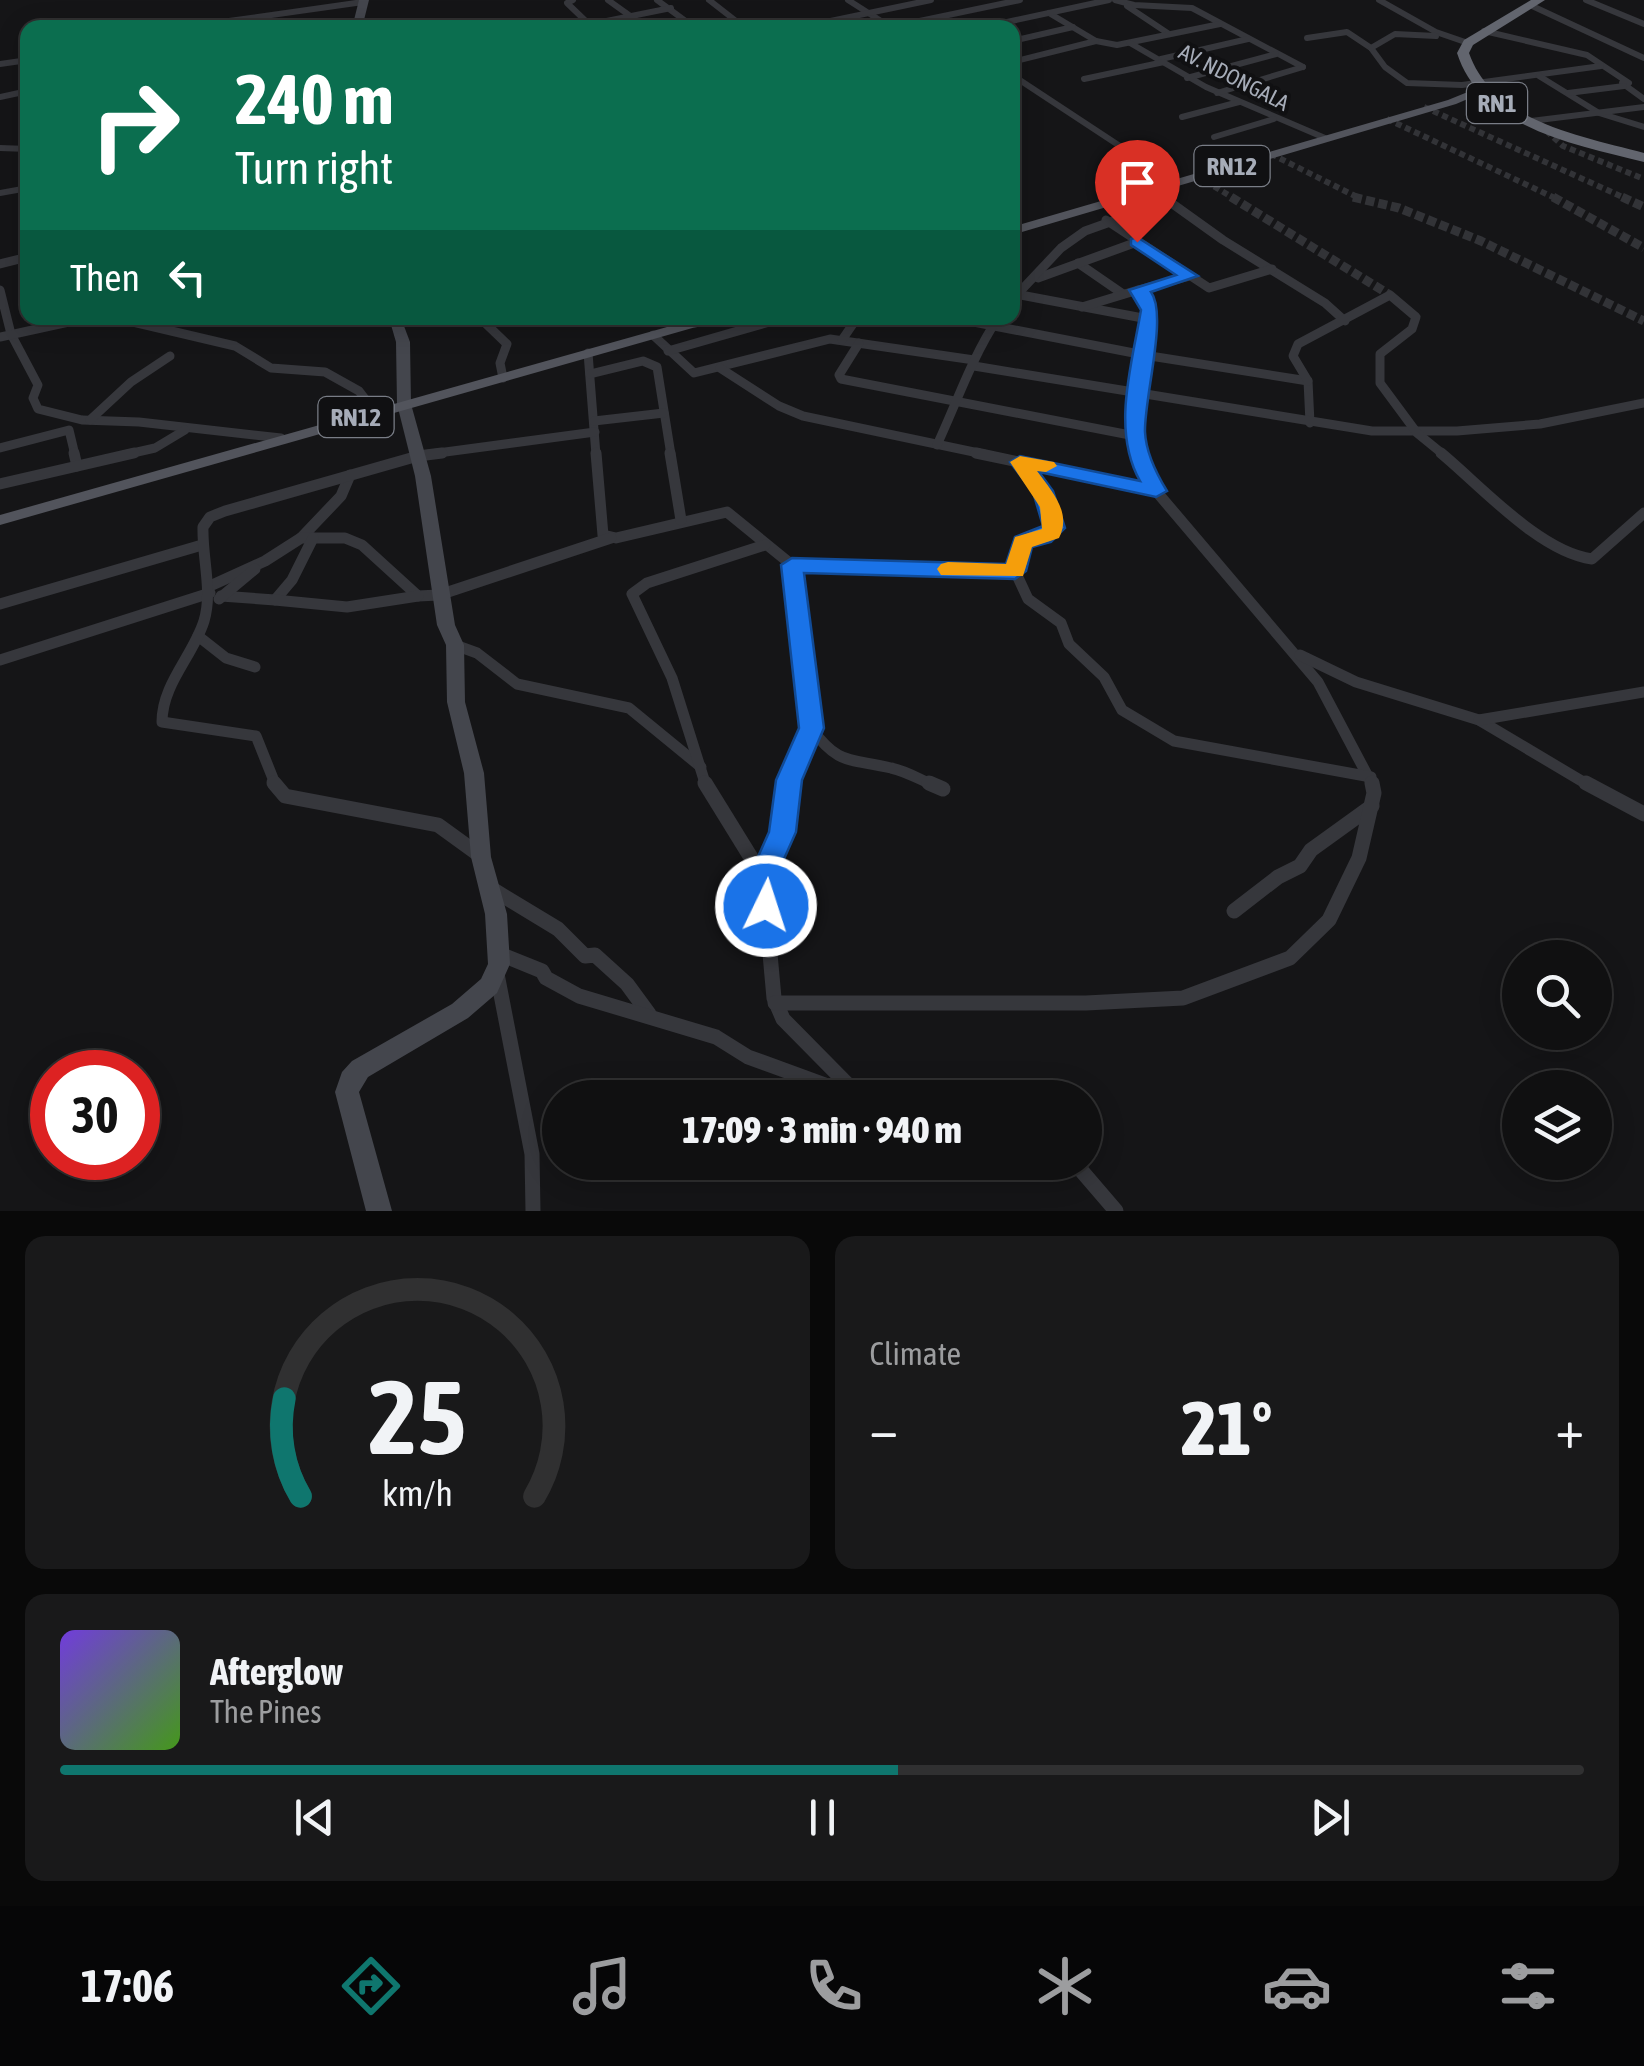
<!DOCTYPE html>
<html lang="en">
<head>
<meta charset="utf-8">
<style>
	body { margin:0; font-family:"Asap Condensed",sans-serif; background:#19191a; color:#f1f3f6; height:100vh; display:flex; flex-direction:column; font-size:38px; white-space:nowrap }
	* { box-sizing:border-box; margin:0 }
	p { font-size:32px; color:#9c9d9f }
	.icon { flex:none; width:55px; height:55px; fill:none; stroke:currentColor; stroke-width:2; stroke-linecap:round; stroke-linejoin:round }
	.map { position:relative; height:1211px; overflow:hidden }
	.panel { display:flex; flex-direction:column; gap:25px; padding:25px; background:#090909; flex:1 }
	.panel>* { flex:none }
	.top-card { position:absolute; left:20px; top:20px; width:1000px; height:305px; border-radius:20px; box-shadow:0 5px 25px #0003,0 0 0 2px #303031; background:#0b6e4f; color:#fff; overflow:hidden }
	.tools { position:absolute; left:1502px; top:940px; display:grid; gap:20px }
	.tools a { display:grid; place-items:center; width:110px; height:110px; border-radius:50%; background:#101011; box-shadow:0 5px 25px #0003,0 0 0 2px #303031; font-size:50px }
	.speed { position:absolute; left:30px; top:1050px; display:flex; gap:20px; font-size:50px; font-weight:700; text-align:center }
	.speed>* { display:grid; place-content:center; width:130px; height:130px; border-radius:50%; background:#101011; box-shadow:0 5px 25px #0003,0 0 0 2px #303031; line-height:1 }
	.speed .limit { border:15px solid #d22; background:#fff; color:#111 }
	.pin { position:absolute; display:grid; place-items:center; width:85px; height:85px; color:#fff; margin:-102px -42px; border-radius:50% 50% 50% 0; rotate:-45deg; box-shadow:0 0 10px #0007 }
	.pin .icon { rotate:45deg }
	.me { position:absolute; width:110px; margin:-55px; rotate:4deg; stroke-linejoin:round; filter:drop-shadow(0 0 8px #0008) }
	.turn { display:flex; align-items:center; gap:35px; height:210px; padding:0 50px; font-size:45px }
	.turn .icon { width:130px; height:130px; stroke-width:2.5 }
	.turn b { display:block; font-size:70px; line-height:85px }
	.then { display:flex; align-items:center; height:95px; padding:0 50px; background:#0003; gap:20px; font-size:38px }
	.big { font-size:75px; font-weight:800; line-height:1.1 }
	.panel .widget { flex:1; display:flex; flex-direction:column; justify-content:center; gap:15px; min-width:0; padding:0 35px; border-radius:20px; background:#19191a }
	.panel .dial { align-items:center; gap:0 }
	.dial svg { height:260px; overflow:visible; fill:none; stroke:#303031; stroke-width:7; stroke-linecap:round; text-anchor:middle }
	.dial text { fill:#f1f3f6; stroke:none }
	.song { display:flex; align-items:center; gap:30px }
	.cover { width:120px; height:120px; border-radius:15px; background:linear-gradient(135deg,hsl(260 70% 55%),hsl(100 70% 35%)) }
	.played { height:10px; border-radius:5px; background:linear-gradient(90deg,#0f766e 55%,#303031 55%) }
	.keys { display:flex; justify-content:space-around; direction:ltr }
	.heat { display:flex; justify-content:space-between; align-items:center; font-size:55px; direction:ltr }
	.panel .tiles { flex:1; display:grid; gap:25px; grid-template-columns:1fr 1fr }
	.widget:last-child { grid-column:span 2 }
	.trip { position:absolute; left:542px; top:1080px; width:560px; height:100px; border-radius:50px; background:#101011; box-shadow:0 5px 25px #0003,0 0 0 2px #303031; font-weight:800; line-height:100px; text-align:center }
	.tab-bar { display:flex; height:160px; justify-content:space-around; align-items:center; background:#060607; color:#9c9d9f }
	.tab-bar .icon { width:70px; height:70px }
	.tab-bar .current { color:#0f766e }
	.tab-bar b { font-size:45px; color:#f1f3f6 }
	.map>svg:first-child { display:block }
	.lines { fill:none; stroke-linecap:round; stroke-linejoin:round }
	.street-tunnel-far1 { stroke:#323337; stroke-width:6; stroke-dasharray:6 4; stroke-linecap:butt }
	.street-tunnel { stroke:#323337; stroke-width:9; stroke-dasharray:9 4; stroke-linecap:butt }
	.street-far3 { stroke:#36373c; stroke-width:6 }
	.street-far2 { stroke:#36373c; stroke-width:9 }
	.street-far1 { stroke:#36373c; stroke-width:11 }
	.street { stroke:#36373c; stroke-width:15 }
	.secondary { fill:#44464d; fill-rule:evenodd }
	.primary { fill:#52545c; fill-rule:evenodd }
	.highway { fill:#62656e; fill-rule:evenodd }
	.route { fill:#1a73e8; stroke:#114b97; stroke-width:2.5 }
	.slow { fill:#f59e0b }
	.labels { text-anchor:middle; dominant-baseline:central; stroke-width:8; stroke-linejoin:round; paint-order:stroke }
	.far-street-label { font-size:22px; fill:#a6acb8; stroke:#101012 }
	.shield { fill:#101012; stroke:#797d86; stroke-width:2.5 }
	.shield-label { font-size:25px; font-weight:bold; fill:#a6acb8 }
</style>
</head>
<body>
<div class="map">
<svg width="1644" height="1211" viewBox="0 0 1644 1211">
	<rect width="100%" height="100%" fill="#151517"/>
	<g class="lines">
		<!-- street-tunnel-far1 -->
		<g class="street-tunnel-far1">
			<path d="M 1424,107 L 1627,199"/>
			<path d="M 1387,119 L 1557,199"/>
			<path d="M 1539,124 L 1563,146 L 1644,179"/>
			<path d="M 1271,154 L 1361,199"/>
			<path d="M 1197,176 L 1235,199"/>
		</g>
		<!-- street-tunnel -->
		<g class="street-tunnel">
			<path d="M 1231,197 L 1390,295"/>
			<path d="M 1353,197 L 1399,208 L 1481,241 L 1644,321"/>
			<path d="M 1553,197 L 1644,248"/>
			<path d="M 1622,197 L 1644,207"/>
		</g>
		<!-- street-far3 -->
		<g class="street-far3">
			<path d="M 573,0 L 567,3 L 593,28"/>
			<path d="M 608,0 L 647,28"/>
			<path d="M 657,0 L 695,28"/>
			<path d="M 709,0 L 745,28"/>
			<path d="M 848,0 L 892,28"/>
			<path d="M 1115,0 L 1134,5 L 1192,8 L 1303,67"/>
			<path d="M 1379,0 L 1436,32 L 1468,43"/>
			<path d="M 1586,0 L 1644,24"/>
			<path d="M 1530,5 L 1644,58"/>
			<path d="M 1127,6 L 1169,34"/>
			<path d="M 1049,13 L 1096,41 L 1117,45 L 1220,24"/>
			<path d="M 221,28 L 220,24 L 229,21 L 363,2"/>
			<path d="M 294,28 L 324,24 L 356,28"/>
			<path d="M 572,28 L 671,8"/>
			<path d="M 701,28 L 736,21"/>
			<path d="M 797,28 L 931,0"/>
			<path d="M 886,28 L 1020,0"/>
			<path d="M 979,28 L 1109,0"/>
			<path d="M 1484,31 L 1587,55 L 1629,83 L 1622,83 L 1644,99"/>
			<path d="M 1307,38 L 1347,32 L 1371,48 L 1385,67 L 1407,83 L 1462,85 L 1601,66"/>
			<path d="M 1012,41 L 1073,27"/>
			<path d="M 1130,43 L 1206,87 L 1325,138"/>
			<path d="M 1371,48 L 1395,34 L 1436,36"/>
			<path d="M 1161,59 L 1248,39"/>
			<path d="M 1012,62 L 1096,41"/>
			<path d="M 0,64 L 28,60"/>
			<path d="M 1012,75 L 1176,183"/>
			<path d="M 1539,76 L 1599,113 L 1644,127"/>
			<path d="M 1187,78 L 1276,54"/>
			<path d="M 1084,79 L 1164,62"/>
			<path d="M 1217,93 L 1303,67"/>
			<path d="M 1568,93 L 1624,86"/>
			<path d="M 0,97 L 28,91"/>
			<path d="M 1182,117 L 1239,102"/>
			<path d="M 1531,121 L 1644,107"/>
			<path d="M 1214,137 L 1274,119"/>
			<path d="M 0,148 L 28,149"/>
			<path d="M 1152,189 L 1167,199"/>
			<path d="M 0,193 L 28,188"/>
		</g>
		<!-- street-far2 -->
		<g class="street-far2">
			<path d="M 1163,197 L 1223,240 L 1325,303 L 1345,321"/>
			<path d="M 1106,220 L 1209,288 L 1272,269"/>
			<path d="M 1078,263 L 1123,294"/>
			<path d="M 0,264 L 28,257"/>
			<path d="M 1038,278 L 1137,242"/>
			<path d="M 0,290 L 11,334 L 38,385 L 33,398 L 38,409 L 82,420 L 139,422 L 281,438"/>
			<path d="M 1138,290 L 1190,276"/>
			<path d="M 1015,294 L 1148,319"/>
			<path d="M 1012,300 L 1061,248 L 1085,231 L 1169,201"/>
			<path d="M 1082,307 L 1138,290 L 1146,297 L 1150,310 L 1136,402 L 1142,455"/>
			<path d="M 116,318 L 235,346 L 271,368 L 325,372 L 359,391 L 375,412"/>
			<path d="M 480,318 L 507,344 L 500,363 L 503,378"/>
			<path d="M 678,318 L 695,323"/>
			<path d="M 953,318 L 1144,355 L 1308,381 L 1310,423"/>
			<path d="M 653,335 L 694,373 L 830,339 L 974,360"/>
			<path d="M 0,337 L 87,318"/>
			<path d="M 842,340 L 857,318"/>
			<path d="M 859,343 L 839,375 L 841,379 L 1135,436"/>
			<path d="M 668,351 L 783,318"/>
			<path d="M 588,353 L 596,455"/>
			<path d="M 974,366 L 1372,431 L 1457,431 L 1540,424 L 1644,403"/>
			<path d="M 720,368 L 779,406 L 803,416 L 988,455"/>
			<path d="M 590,374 L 643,361 L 657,367 L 671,455"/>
			<path d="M 1308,381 L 1293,356 L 1298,344 L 1390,295 L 1416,317 L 1412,329 L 1380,354 L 1380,383 L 1417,433 L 1444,455"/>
			<path d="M 90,420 L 131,382 L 170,356"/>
			<path d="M 594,421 L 664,413"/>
			<path d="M 937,445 C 957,402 972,357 998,318"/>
			<path d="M 0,448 L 69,430 L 75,455"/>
			<path d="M 124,455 L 155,448 L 185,430"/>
			<path d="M 423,455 L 595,432"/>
		</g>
		<!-- street-far1 -->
		<g class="street-far1">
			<path d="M 74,453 L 77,466"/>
			<path d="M 596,453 L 603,535 L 616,538 L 727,512 L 792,565 L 811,728 L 788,786"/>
			<path d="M 670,453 L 681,520"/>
			<path d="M 976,453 L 1156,491"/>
			<path d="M 1141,453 L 1156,491 L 1318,682 L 1373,786"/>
			<path d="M 1441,453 C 1482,487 1540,552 1592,559 L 1644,513"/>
			<path d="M 1020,462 L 1043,491 L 1055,528 L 1044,537 L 1023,542 L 1015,571 L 1028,599 L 1061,623 L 1069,644 L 1104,677 L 1122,710 L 1174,741 L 1371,777"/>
			<path d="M 0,484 L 134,453"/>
			<path d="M 301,538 L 341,496 L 350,475"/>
			<path d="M 792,565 L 1015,571"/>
			<path d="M 210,586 L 265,561 L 301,538 L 345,538 L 362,545 L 418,596 L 439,595 L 611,538"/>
			<path d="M 221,596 L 275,600 L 292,580 L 313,538"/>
			<path d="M 219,599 L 255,569"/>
			<path d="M 275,600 L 347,607 L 418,596"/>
			<path d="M 0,604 L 202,545"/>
			<path d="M 198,636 L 226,658 L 255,667"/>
			<path d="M 455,645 L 477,653 L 517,684 L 629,708 L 701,767"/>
			<path d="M 1300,655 L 1356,682 L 1479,720 L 1590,786"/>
			<path d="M 0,660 L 210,593"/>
			<path d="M 1479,720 L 1644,692"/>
			<path d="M 811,728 C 839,766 849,758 891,768 C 906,771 921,780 935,786"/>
			<path d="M 276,786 L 256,736 L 162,722 C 162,684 193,656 204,621 C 213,591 202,558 203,527 L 210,517 L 225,511 L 418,456 L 442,453"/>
			<path d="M 706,786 L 672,678 L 632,594 L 647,583 L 765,545"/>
		</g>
		<!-- street -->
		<g class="street">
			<path d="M 274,783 L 285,796 L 438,825 L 478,854"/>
			<path d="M 705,783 L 763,877"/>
			<path d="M 789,783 L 783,832 L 763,877 L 774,998 L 783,1019 L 861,1098"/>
			<path d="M 929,783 L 943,789"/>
			<path d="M 1586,783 L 1644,814"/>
			<path d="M 492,889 L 558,929 L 585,956 L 595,955 L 627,984 L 649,1014"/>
			<path d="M 1234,911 L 1278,877 L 1300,866 L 1311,850 L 1372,806"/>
			<path d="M 500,954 L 542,971 L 546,978 L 579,996 L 716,1037 L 748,1057 L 825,1085 L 825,1094"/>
			<path d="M 497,974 L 532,1154 L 533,1211"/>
			<path d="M 775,1003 L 1086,1003 L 1183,998 L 1290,958 L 1329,920 L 1359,858 L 1374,793 L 1372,783"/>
			<path d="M 1074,1162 L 1116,1211"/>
		</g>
		<!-- secondary -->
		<g class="secondary">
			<path d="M 359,0 L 369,0 L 362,28 L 352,28 Z"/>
			<path d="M 389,318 L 401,318 L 410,342 L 411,404 L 431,476 L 455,625 L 464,645 L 465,702 L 484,773 L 491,857 L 507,914 L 510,964 L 497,993 L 468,1018 L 368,1077 L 359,1092 L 392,1211 L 366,1211 L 335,1092 L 342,1072 L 352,1061 L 452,1004 L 481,979 L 488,964 L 485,914 L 471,857 L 464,773 L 447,702 L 446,645 L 437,625 L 415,476 L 397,404 L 396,342 Z"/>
		</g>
		<!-- primary -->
		<g class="primary">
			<path d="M 1480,87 L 1485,90 L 1484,92 L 1456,104 L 1012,235 L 1012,227 L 1448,100 Z"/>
			<path d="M 699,318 L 719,318 L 717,321 L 0,525 L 0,515 Z"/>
		</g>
		<!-- highway -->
		<path class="highway" d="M 1531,0 L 1545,0 L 1473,45 L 1469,53 C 1493,122 1581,136 1644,153 L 1644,162 C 1576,145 1481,128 1457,53 L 1464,40 Z"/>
	</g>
	<!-- route -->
	<path class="route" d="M 1137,237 L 1198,276 L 1151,292 C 1168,315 1144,398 1145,432 C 1146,453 1156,473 1167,491 L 1156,497 L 1039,472 L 1053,491 L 1065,528 L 1051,542 L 1032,547 L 1026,571 L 1015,579 L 804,573 L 824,728 L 802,780 L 796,832 L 776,877 L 780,906 L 776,914 L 766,917 L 756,914 L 749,877 L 769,832 L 776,780 L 799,728 L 781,565 L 792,558 L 1006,564 L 1015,537 L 1043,526 L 1033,492 L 1010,462 L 1020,456 L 1140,481 C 1111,430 1132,364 1141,310 L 1129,290 L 1176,275 L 1131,245 L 1131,239 Z"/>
	<!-- slow -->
	<path class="slow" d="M 1020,456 L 1054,462 L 1057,466 L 1046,472 L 1037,471 C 1052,492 1072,512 1059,538 L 1032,547 L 1023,576 L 941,575 L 937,569 L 941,564 L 948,562 L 1006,564 L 1015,537 L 1042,529 L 1040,507 L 1010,462 Z"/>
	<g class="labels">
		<!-- far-street labels -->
		<g class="far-street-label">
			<text transform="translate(1234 77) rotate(27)">AV. NDONGALA</text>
		</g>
		<!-- shield labels -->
		<g class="shield">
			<rect x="1467" y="83" width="60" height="40" rx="8"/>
			<rect x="1194.5" y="146" width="75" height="40" rx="8"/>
			<rect x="318.5" y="397" width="75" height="40" rx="8"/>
		</g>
		<g class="shield-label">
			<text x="1497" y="103">RN1</text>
			<text x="1232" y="166">RN12</text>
			<text x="356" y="417">RN12</text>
		</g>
	</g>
</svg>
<div class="tools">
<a><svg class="icon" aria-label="search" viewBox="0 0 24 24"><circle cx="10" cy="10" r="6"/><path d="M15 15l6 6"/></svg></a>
<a><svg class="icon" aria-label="layers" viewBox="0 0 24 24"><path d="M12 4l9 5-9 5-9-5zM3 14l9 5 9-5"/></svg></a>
</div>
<div class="speed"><div class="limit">30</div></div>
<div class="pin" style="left:1137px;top:242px;background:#d93025"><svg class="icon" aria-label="arrive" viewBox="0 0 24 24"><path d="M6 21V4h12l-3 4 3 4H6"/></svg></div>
<svg class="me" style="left:766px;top:906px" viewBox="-20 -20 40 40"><circle r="17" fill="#1a73e8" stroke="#fff" stroke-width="3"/><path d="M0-11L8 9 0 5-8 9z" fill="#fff"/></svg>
<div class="trip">17:09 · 3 min · 940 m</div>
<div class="top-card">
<div class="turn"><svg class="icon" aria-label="right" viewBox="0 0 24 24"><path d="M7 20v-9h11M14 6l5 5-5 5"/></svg><div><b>240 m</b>Turn right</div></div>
<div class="then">Then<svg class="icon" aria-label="left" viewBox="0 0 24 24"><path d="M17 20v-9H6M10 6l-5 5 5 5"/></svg></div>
</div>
</div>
<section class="panel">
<div class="tiles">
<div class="widget dial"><svg viewBox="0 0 100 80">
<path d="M14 69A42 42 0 1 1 86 69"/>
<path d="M14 69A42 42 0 0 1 9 39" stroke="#0f766e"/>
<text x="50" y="56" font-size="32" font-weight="700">25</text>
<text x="50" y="72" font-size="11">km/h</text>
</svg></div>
<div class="widget"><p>Climate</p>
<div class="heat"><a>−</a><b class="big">21°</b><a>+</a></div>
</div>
<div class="widget">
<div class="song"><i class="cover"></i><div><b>Afterglow</b><p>The Pines</p></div></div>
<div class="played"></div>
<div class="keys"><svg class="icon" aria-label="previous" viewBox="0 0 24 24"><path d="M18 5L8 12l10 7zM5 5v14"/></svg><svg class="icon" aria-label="pause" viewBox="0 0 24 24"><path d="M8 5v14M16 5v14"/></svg><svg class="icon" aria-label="next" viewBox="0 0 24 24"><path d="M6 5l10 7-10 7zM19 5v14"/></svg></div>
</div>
</div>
</section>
<nav class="tab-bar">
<b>17:06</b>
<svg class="icon current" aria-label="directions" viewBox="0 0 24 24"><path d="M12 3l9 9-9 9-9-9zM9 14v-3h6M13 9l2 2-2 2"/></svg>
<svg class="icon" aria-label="music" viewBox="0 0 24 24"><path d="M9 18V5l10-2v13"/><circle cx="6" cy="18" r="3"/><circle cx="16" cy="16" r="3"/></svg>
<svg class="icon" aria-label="phone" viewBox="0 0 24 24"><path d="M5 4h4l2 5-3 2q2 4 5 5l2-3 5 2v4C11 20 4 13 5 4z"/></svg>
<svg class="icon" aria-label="climate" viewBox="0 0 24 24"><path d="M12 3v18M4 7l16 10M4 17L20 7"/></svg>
<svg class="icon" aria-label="car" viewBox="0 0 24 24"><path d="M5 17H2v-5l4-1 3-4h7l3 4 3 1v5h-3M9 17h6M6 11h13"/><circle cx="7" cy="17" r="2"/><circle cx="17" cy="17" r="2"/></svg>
<svg class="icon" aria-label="filters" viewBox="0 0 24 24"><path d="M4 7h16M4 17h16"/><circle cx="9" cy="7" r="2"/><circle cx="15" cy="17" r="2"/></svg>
</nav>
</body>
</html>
